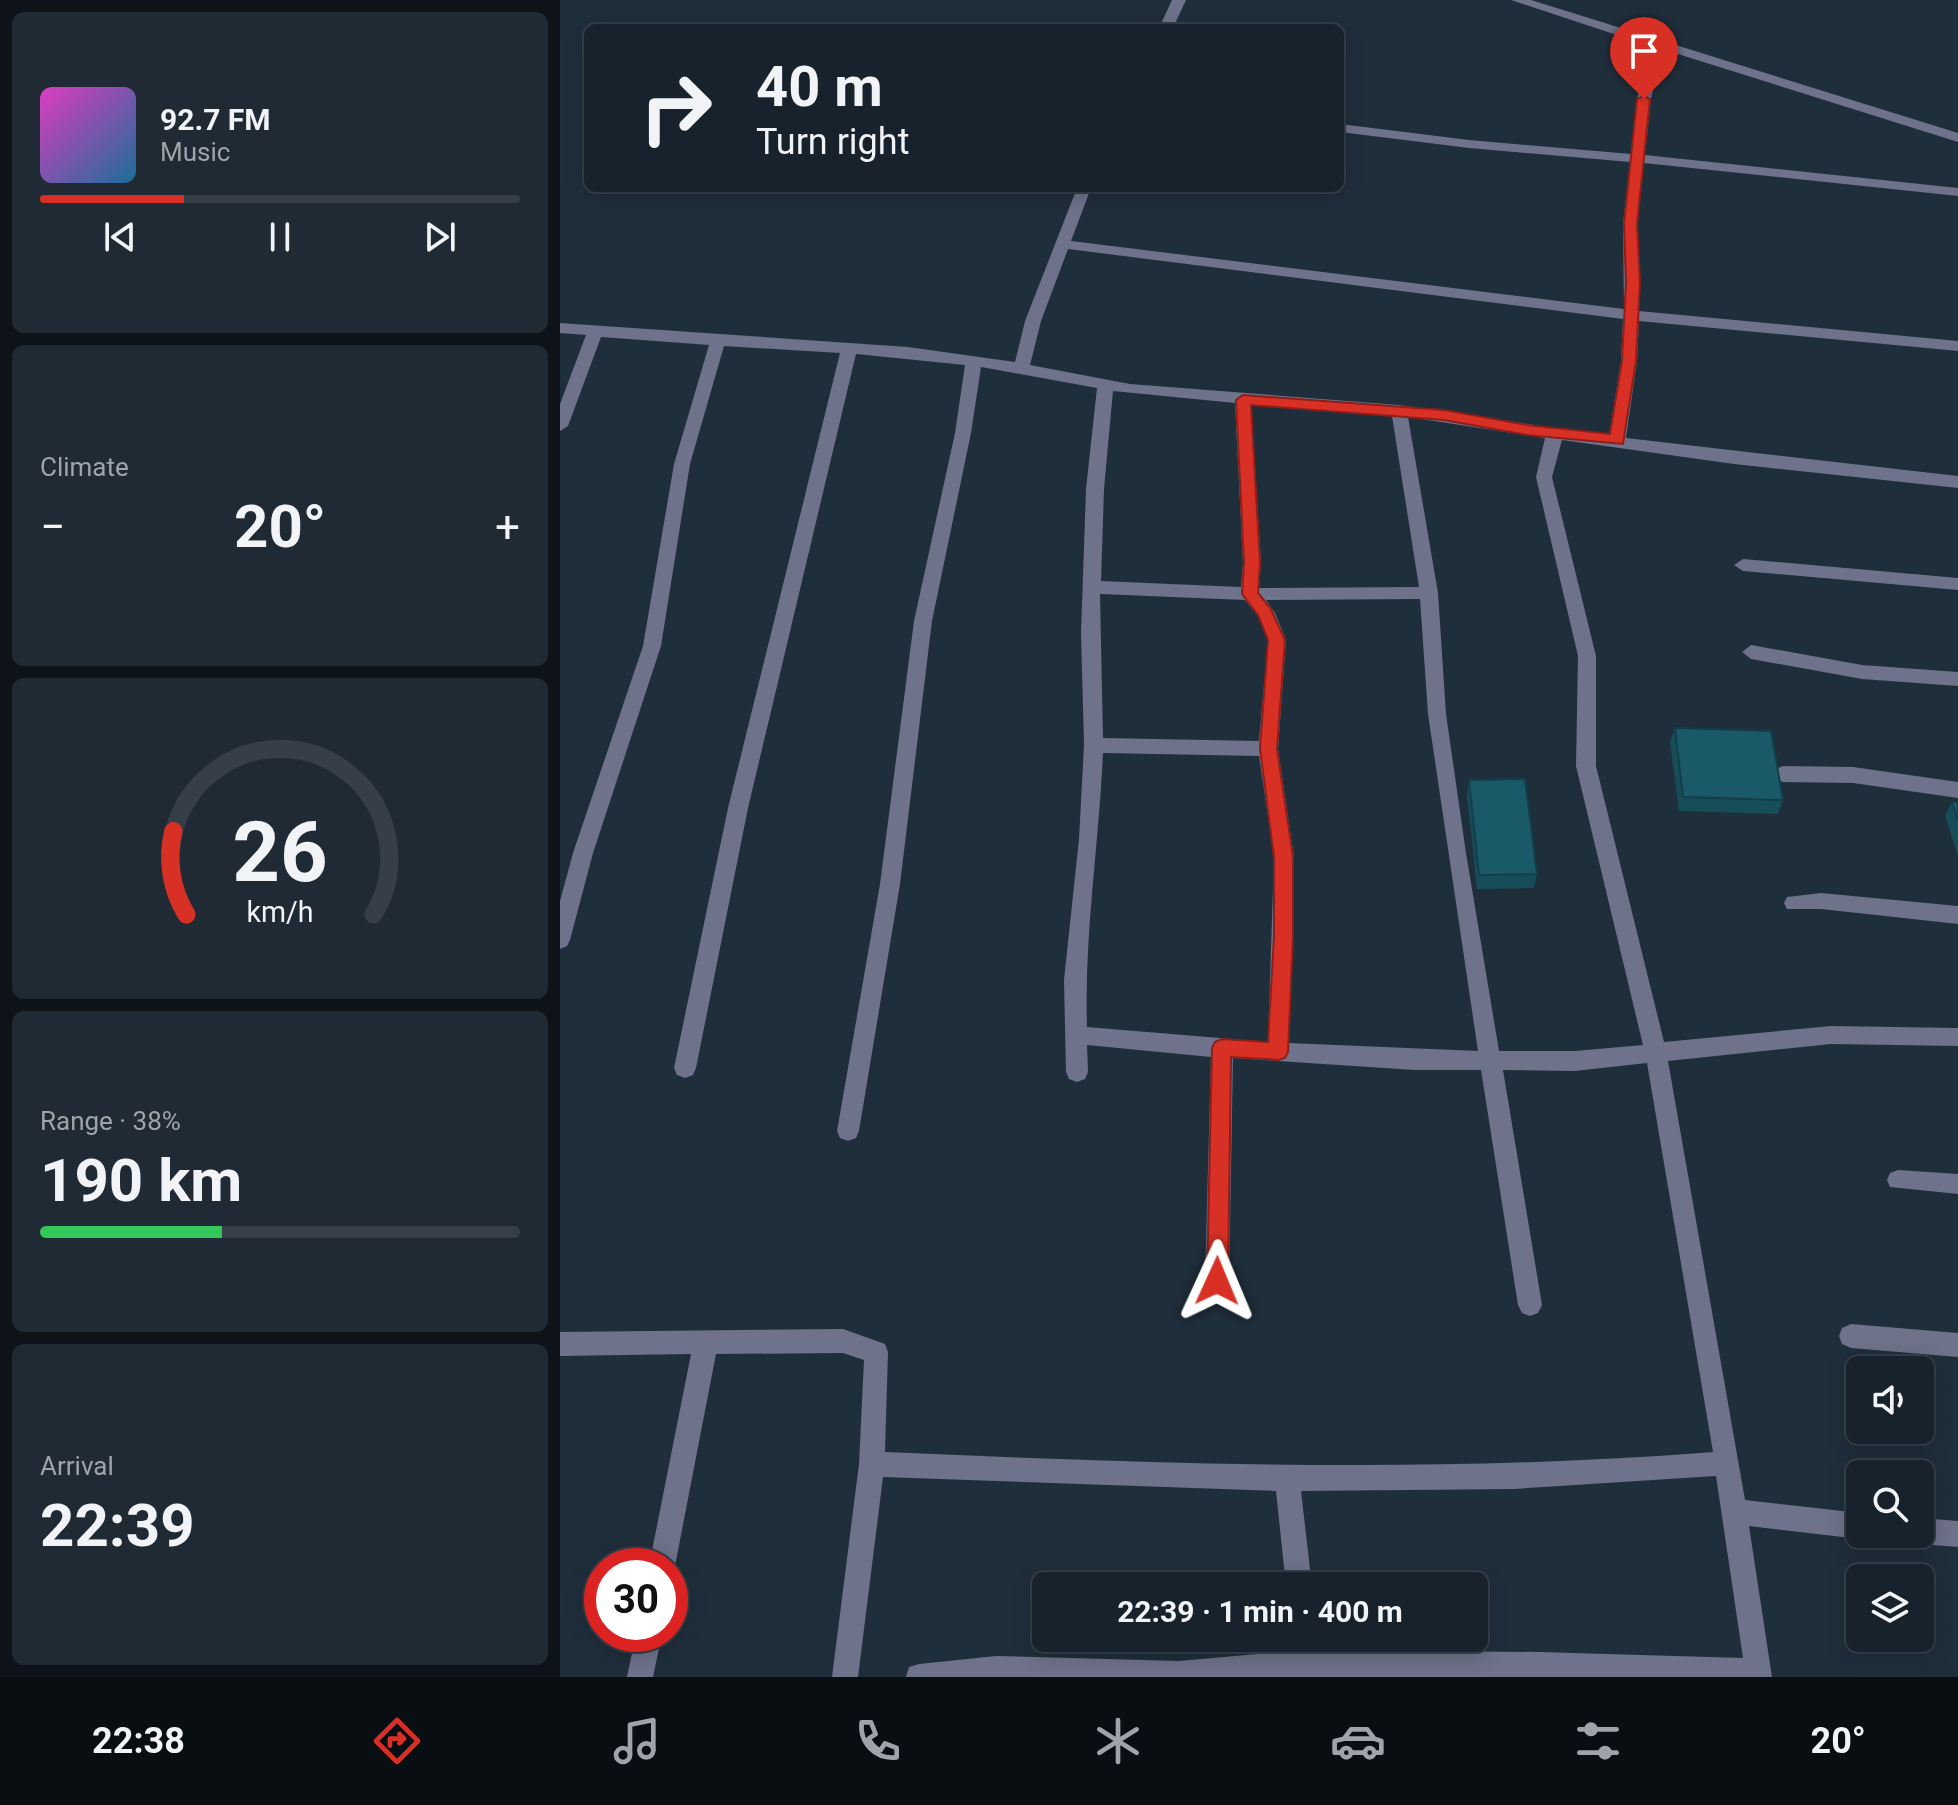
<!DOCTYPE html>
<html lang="en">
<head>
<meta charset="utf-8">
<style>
	body { margin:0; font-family:Roboto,sans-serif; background:#202a34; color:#f1f3f6; height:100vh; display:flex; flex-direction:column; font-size:30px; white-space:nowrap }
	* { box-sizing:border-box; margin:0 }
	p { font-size:26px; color:#9ea4a9 }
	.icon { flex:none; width:44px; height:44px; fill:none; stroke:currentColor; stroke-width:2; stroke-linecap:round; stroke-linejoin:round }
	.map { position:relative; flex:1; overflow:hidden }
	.panel { display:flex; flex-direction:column; gap:12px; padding:12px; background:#0d1318; width:560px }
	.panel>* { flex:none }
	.hud { position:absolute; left:24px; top:24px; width:760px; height:168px; border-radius:12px; box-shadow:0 4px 20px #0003,0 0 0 2px #363f48; background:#17222c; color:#f1f3f6; overflow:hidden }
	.controls { position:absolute; left:1286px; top:1356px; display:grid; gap:16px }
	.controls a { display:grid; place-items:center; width:88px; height:88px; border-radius:12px; background:#17222c; box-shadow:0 4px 20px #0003,0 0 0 2px #363f48; font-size:40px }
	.speed { position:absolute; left:24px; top:1548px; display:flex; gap:16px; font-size:40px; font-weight:700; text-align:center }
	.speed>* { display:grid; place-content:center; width:104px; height:104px; border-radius:50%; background:#17222c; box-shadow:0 4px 20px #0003,0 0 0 2px #363f48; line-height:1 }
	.speed .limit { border:12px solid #d22; background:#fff; color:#111 }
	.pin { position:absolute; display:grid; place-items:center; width:68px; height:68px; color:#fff; margin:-82px -34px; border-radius:50% 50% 50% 0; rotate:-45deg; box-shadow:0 0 8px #0007 }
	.pin .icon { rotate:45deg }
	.me { position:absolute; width:88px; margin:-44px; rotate:1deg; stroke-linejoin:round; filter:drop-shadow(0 0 6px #0008) }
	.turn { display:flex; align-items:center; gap:28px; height:168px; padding:0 40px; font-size:36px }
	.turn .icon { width:104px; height:104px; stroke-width:2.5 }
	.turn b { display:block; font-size:56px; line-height:68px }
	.big { font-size:60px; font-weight:700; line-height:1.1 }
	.panel .tile { flex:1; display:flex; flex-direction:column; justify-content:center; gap:12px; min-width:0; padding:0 28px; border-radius:12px; background:#202a34 }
	.panel .dial { align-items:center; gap:0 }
	.dial svg { height:208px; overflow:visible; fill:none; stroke:#363f48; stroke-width:7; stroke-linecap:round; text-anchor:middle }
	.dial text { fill:#f1f3f6; stroke:none }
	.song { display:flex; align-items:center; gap:24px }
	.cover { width:96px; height:96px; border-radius:12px; background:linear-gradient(135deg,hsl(310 70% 55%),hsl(200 70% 35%)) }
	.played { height:8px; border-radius:4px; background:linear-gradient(90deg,#d93025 30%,#363f48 30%) }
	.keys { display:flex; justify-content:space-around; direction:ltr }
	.heat { display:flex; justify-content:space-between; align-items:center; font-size:44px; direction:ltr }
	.charge { height:12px; border-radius:6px; background:linear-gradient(90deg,#34c759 38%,#363f48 0) }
	.trip { position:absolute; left:472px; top:1572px; width:456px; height:80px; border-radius:12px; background:#17222c; box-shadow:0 4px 20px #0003,0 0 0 2px #363f48; font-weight:700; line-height:80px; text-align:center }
	.menu { display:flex; height:128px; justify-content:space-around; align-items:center; background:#090e12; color:#9ea4a9 }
	.menu .icon { width:56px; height:56px }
	.menu .current { color:#d93025 }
	.menu b { font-size:36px; color:#f1f3f6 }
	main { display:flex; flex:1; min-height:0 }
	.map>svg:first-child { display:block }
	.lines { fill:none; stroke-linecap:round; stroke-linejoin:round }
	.minor { fill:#6e728a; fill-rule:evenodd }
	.wall { fill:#164d59 }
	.building { fill:#1a5a68; stroke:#123f49; stroke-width:2 }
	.route { fill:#d93025; stroke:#8d1f18; stroke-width:2 }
</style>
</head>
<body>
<main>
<section class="panel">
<div class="tile">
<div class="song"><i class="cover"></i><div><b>92.7 FM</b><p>Music</p></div></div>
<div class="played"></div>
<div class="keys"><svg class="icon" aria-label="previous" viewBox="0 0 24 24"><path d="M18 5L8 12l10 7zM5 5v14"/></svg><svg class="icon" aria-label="pause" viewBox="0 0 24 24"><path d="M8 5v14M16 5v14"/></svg><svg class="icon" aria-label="next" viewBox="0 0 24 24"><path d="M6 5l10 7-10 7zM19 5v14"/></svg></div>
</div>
<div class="tile"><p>Climate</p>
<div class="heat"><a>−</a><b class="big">20°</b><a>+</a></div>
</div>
<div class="tile dial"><svg viewBox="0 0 100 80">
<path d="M14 69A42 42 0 1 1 86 69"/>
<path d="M14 69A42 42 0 0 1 9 37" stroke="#d93025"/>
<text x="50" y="56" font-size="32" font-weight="700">26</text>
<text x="50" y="72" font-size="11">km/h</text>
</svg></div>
<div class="tile"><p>Range · 38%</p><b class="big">190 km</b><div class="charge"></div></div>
<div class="tile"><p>Arrival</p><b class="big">22:39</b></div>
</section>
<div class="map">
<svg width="1398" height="1677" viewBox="0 0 1398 1677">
	<rect width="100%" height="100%" fill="#1f2e3b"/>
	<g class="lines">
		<!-- minor -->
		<g class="minor">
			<path d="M 612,0 L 626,0 L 613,28 L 599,28 Z"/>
			<path d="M 951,0 L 971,0 L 1398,133 L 1398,142 L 1102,49 L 1091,99 L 1085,155 L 1398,188 L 1398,196 L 1084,163 L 1077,224 L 1079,311 L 1398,341 L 1398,351 L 1079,321 L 1077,361 L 1066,438 L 1398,476 L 1398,488 L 1174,464 L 1002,440 L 992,477 L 1036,656 L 1036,766 L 1104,1042 L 1271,1026 L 1398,1028 L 1398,1046 L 1271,1044 L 1108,1061 L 1185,1500 L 1300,1513 L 1300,1534 L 1310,1534 L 1300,1539 L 1189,1526 L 1212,1677 L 346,1677 L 349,1667 L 359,1664 L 436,1656 L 619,1661 L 733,1651 L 732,1638 L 758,1638 L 760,1650 L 979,1652 L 1183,1658 L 1156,1476 L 954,1489 L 741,1491 L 752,1586 L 726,1586 L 716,1491 L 323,1477 L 298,1677 L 272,1677 L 299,1464 L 304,1360 L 283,1353 L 156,1354 L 115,1566 L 110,1576 L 110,1566 L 89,1566 L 131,1354 L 0,1356 L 0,1332 L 283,1329 L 325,1344 L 328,1352 L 325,1452 C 602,1464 876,1474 1153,1452 L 1087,1063 L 1015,1071 L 943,1070 L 982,1305 L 978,1313 L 970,1316 L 962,1313 L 958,1305 L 921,1070 L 855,1070 L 673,1058 L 669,1281 L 665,1289 L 657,1292 L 649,1289 L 645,1281 L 651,1057 L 527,1045 L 528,1072 L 525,1079 L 517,1082 L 509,1079 L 506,1072 L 504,980 L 519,839 L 524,745 L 521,633 L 526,489 L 537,388 L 421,367 L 411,433 L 372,621 L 340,884 L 299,1131 L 296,1138 L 288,1141 L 280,1138 L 277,1131 L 320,884 L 354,621 L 395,433 L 405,365 L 296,354 L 188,808 L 136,1068 L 133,1075 L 125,1078 L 117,1075 L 114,1068 L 168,808 L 280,353 L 164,346 L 130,464 L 101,646 L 33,853 L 10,940 L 7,946 L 0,949 L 0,901 L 13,853 L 83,646 L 114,464 L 149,345 L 41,337 L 8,426 L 0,431 L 0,404 L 26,335 L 0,333 L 0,323 L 348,347 L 455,362 L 465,321 L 517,188 L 531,188 L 511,241 L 1064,309 L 1063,224 L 1070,162 L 909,148 L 780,132 L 780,124 L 909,140 L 1071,154 L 1077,99 L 1090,46 ZM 508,249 L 1063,319 L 1061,361 L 1049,436 L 839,405 L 570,384 L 470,365 L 481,321 ZM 553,391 L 675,403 L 683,563 L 681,587 L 541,581 L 544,489 ZM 691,404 L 832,416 L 859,587 L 699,588 L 701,563 ZM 848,417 L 985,438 L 976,477 L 1018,656 L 1016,766 L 1083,1045 L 1015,1051 L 939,1051 L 906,853 L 886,714 L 878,593 ZM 540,594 L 685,600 L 698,616 L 708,640 L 699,741 L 543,738 ZM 860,599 L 868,714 L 918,1051 L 729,1043 L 734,857 L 718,749 L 726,640 L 715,613 L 706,600 ZM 543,753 L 699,756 L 714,857 L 708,1042 L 527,1027 C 524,936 539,844 543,753 Z"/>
			<path d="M 1183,559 L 1398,578 L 1398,590 L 1183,571 L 1174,565 Z"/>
			<path d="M 1191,645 L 1302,665 L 1398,672 L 1398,686 L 1302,679 L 1191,659 L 1182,652 Z"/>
			<path d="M 1223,766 L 1293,767 L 1398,782 L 1398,798 L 1293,783 L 1223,782 L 1216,779 L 1213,774 L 1216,769 Z"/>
			<path d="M 1261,893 L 1398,906 L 1398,924 L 1261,909 L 1227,909 L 1224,903 L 1227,897 Z"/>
			<path d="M 1338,1170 L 1398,1174 L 1398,1194 L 1330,1187 L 1327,1180 L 1330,1173 Z"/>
			<path d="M 1291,1324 L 1398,1333 L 1398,1357 L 1291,1348 L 1282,1344 L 1279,1336 L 1282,1328 Z"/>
			<path d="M 1360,1518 L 1398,1521 L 1398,1547 L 1360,1544 L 1351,1540 L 1348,1534 L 1360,1534 Z"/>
			<path d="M 76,1634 L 102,1634 L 93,1677 L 67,1677 Z"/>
		</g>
	</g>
	<!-- wall -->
	<g class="wall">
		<path d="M 1115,728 L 1223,800 L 1218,814 L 1119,811 L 1110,742 Z"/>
		<path d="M 909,780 L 977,874 L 974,888 L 917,889 L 907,794 Z"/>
		<path d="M 1392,802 L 1398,802 L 1398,857 L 1385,816 Z"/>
	</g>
	<!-- building -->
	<g class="building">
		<path d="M 1115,728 L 1211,731 L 1223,800 L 1123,797 Z"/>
		<path d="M 965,779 L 977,874 L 919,875 L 909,780 Z"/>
		<path d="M 1392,802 L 1398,802 L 1398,820 Z"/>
	</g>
	<!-- route -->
	<path class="route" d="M 1084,96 L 1090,99 L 1077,224 L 1080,282 L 1076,361 L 1063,444 L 967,435 L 884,420 L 691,405 L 700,563 L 698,593 L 711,609 L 725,640 L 717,749 L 733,857 L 733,937 L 728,1052 L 725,1058 L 718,1060 L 671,1057 L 668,1281 L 665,1288 L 657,1291 L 650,1288 L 647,1281 L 652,1048 L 655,1042 L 662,1039 L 708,1042 L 714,937 L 714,857 L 700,749 L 708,640 L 698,615 L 682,594 L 684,563 L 676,400 L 683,395 L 884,410 L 967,425 L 1050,434 L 1062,361 L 1066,282 L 1064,224 L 1077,99 Z"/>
</svg>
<div class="controls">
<a><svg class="icon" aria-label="sound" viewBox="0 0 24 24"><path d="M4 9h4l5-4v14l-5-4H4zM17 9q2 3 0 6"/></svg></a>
<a><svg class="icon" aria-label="search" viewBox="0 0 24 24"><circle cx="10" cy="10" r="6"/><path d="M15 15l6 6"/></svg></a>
<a><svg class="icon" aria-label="layers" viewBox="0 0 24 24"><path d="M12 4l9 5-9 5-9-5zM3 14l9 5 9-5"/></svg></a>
</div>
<div class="speed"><div class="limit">30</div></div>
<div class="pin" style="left:1084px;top:99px;background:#d93025"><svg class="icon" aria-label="arrive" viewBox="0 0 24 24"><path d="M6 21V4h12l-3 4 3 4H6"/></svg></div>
<svg class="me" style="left:657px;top:1281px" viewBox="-20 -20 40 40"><path d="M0-17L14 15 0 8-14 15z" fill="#d93025" stroke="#fff" stroke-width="4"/></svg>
<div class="trip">22:39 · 1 min · 400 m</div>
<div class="hud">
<div class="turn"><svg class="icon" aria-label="right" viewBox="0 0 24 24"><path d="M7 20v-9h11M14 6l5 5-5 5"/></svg><div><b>40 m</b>Turn right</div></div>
</div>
</div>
</main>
<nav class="menu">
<b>22:38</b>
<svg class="icon current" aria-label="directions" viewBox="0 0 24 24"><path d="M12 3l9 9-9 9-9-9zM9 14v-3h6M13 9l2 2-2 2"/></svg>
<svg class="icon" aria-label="music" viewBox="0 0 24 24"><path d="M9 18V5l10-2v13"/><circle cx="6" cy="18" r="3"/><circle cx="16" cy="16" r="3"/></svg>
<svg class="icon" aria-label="phone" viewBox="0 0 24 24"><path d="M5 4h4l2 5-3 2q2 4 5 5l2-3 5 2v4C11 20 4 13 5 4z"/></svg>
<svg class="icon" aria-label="climate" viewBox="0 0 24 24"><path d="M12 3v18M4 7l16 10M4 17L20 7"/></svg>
<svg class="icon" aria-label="car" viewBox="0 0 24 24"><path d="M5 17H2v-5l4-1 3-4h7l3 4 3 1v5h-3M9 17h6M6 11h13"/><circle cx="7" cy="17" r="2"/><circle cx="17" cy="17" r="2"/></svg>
<svg class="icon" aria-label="filters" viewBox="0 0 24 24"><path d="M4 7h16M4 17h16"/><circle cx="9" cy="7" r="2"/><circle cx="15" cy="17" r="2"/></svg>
<b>20°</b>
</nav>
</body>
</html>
